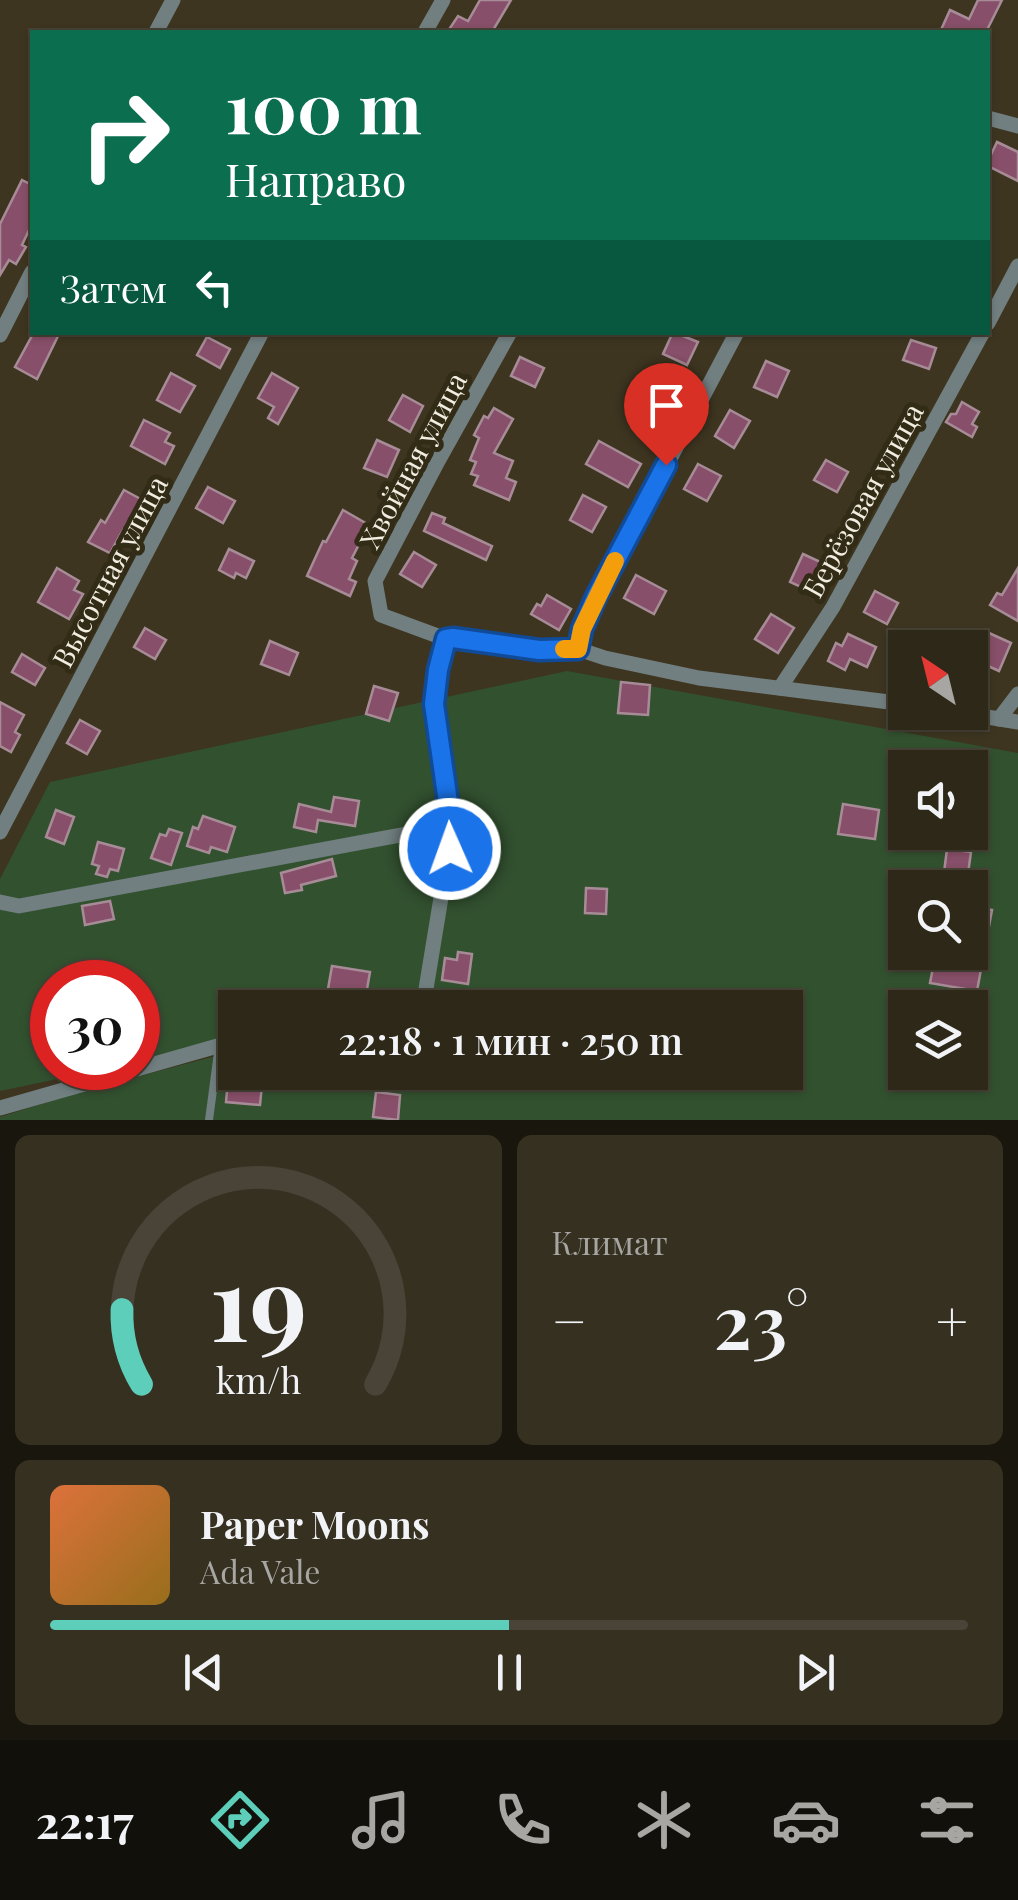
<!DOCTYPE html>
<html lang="ru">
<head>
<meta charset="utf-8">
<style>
	body { margin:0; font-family:"Playfair Display",serif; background:#363021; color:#f1f3f6; height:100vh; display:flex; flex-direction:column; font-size:38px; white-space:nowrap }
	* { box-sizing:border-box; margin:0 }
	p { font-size:32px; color:#a7a6a2 }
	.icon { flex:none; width:55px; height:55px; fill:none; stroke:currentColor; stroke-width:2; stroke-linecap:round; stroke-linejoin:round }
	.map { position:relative; height:1120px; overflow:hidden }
	.panel { display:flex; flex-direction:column; gap:15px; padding:15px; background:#19160d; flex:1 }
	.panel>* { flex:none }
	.guide { position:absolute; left:30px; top:30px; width:960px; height:305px; border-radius:0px; box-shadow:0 2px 8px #0004,0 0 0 2px #494437; background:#0b6e4f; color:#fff; overflow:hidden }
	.needle { width:65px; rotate:325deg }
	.buttons { position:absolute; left:888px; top:630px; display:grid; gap:20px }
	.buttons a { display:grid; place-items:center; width:100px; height:100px; border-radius:0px; background:#2e2818; box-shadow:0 2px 8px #0004,0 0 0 2px #494437; font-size:50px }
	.speed { position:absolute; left:30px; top:960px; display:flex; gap:20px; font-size:50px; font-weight:700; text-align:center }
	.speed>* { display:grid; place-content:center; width:130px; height:130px; border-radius:50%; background:#2e2818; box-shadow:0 2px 8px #0004,0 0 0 2px #494437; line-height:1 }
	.speed .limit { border:15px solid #d22; background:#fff; color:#111 }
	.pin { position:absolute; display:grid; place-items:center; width:85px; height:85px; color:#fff; margin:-102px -42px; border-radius:50% 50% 50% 0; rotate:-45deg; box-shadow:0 0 10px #0007 }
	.pin .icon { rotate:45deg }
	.me { position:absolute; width:110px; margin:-55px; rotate:358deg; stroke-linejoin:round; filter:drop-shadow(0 0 8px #0008) }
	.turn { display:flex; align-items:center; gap:35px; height:210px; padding:0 30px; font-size:45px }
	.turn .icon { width:130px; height:130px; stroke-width:2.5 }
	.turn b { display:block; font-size:70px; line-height:85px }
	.then { display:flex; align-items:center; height:95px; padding:0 30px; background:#0003; gap:20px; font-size:38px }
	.big { font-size:75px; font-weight:600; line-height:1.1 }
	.panel .card { flex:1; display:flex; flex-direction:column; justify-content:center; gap:15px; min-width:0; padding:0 35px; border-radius:15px; background:#363021 }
	.panel .dial { align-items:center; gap:0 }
	.dial svg { height:260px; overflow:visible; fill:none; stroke:#494437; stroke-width:7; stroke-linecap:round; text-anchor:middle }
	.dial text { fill:#f1f3f6; stroke:none }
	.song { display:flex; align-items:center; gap:30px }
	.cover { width:120px; height:120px; border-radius:15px; background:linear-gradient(135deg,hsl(20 70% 55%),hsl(40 70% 35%)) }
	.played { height:10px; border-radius:5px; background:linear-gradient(90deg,#5dceb9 50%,#494437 50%) }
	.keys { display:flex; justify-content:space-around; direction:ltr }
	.heat { display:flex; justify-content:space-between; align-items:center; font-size:55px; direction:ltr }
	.panel .tiles { flex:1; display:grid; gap:15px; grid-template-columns:1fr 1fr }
	.card:last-child { grid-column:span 2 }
	.trip { position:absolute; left:218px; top:990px; width:585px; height:100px; border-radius:0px; background:#2e2818; box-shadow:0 2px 8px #0004,0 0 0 2px #494437; font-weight:600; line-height:100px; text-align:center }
	.menu { display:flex; height:160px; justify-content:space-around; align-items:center; background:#12100a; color:#a7a6a2 }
	.menu .icon { width:70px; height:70px }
	.menu .active { color:#5dceb9 }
	.menu b { font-size:45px; color:#f1f3f6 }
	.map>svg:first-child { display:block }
	.green { fill:#32512f; fill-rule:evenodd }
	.building { fill:#874f69; stroke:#a78c97; stroke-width:2.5 }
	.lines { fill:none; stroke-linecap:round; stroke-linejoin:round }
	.lane { stroke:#717f80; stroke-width:8 }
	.street { stroke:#717f80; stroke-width:15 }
	.route-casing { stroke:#114b97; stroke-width:25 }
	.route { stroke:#1a73e8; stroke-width:18 }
	.slow { stroke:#f59e0b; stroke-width:18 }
	.labels { text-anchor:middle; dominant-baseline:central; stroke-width:10; stroke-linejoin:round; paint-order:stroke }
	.street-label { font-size:28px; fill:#f1ede0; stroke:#322b16 }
</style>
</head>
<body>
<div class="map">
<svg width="1018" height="1120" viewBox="0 0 1018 1120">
	<rect width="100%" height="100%" fill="#3d3520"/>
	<!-- green -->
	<path class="green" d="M 567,671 L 1018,753 L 1018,1120 L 0,1120 L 0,1117 L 83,1091 L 235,1051 L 235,1072 L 785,1072 L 785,1008 L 235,1008 L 235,1040 L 138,1062 L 138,982 L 52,982 L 52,1068 L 110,1068 L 0,1091 L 0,879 L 50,782 ZM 905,768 L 970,768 L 970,832 L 905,832 ZM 905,888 L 970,888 L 970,952 L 905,952 ZM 905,1008 L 970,1008 L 970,1072 L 905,1072 Z"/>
	<!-- building -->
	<g class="building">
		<path d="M 480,0 L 511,0 L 492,32 L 458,32 L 450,28 L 458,16 L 468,21 Z"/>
		<path d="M 978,0 L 1002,0 L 986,32 L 940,32 L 950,10 L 969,19 Z"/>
		<path d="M 997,142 L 1018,152 L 1018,181 L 988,166 L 988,161 Z"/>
		<path d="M 22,180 L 32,185 L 32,224 L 22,245 L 26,247 L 16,264 L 9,260 L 0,275 L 0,224 Z"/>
		<path d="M 34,332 L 60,332 L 37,379 L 15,367 Z"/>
		<path d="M 673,332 L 698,342 L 687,365 L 663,354 Z"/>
		<path d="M 207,337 L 230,349 L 220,368 L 197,355 Z"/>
		<path d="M 911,340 L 936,348 L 929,369 L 903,360 Z"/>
		<path d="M 520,357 L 544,368 L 535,387 L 511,376 Z"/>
		<path d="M 766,361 L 789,371 L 777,397 L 754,387 Z"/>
		<path d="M 171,373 L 195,386 L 180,412 L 157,400 Z"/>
		<path d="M 272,373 L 298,388 L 278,424 L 268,418 L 274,407 L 258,398 Z"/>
		<path d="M 654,390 L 675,402 L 660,428 L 639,416 Z"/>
		<path d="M 403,395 L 423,406 L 410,432 L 389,420 Z"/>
		<path d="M 962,402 L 979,412 L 972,424 L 977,427 L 972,437 L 946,422 L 951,414 L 956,414 Z"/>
		<path d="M 494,408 L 513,419 L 494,453 L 513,461 L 506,478 L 516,482 L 509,500 L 474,485 L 478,476 L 471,474 L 476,462 L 470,460 L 479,438 L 474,435 L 484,416 L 488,418 Z"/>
		<path d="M 730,410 L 750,421 L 734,448 L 715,436 Z"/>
		<path d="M 144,420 L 170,433 L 165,442 L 174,446 L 165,464 L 131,446 Z"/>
		<path d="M 377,440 L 399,450 L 387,477 L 364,468 Z"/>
		<path d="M 599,441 L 641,464 L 628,487 L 586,464 Z"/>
		<path d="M 826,460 L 848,472 L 837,492 L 814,480 Z"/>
		<path d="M 698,464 L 721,476 L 707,501 L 684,489 Z"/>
		<path d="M 208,487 L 235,501 L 223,523 L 196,508 Z"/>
		<path d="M 124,490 L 146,502 L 134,524 L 128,521 L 110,553 L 88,542 L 101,520 L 105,523 Z"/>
		<path d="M 583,495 L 606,507 L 592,532 L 570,520 Z"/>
		<path d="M 343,510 L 369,525 L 352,558 L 357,561 L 349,579 L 356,582 L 350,596 L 307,576 L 323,541 L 326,542 Z"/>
		<path d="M 432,513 L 445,518 L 443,523 L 492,546 L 486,560 L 424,531 Z"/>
		<path d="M 229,549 L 254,561 L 246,578 L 236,573 L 234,578 L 219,570 Z"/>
		<path d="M 414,552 L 436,565 L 422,587 L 400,574 Z"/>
		<path d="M 803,554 L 825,564 L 812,592 L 790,582 Z"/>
		<path d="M 57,568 L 79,581 L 74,590 L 83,594 L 69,619 L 38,602 Z"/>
		<path d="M 1018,568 L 1018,621 L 990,605 L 997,593 L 1002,595 Z"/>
		<path d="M 636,575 L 666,591 L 654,614 L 624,598 Z"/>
		<path d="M 875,591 L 898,603 L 887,624 L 864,612 Z"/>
		<path d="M 547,595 L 571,609 L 559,630 L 531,614 L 537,604 L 541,606 Z"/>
		<path d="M 771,614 L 794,628 L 778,653 L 755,639 Z"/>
		<path d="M 145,628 L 166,640 L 155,659 L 134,647 Z"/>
		<path d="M 989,633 L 1011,643 L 999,671 L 977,661 Z"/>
		<path d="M 848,634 L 876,647 L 867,667 L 850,659 L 845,670 L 828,661 L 836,643 L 842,646 Z"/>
		<path d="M 270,641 L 298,653 L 289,675 L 261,664 Z"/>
		<path d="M 22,654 L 45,668 L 35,685 L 12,672 Z"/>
		<path d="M 621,682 L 650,685 L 648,715 L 618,713 Z"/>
		<path d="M 374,686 L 398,693 L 389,721 L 366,714 Z"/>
		<path d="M 0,702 L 24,715 L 15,732 L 20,735 L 11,752 L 0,746 Z"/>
		<path d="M 80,720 L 100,731 L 87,754 L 67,743 Z"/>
		<path d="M 334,797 L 359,801 L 355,826 L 318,820 L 316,832 L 294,827 L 299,804 L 331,812 Z"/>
		<path d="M 843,804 L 879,810 L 875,839 L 838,834 Z"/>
		<path d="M 56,810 L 74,817 L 64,844 L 46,837 Z"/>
		<path d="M 203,816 L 235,827 L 227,852 L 211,847 L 209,853 L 187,846 L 193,827 L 198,829 Z"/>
		<path d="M 169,829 L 182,833 L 171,865 L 151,858 L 160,834 L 166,836 Z"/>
		<path d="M 98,842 L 124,849 L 118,871 L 110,869 L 107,877 L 96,874 L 99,866 L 92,864 Z"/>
		<path d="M 947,849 L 971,852 L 966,888 L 942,888 Z"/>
		<path d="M 332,859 L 336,876 L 301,885 L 302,890 L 285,893 L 281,873 Z"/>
		<path d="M 586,888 L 607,889 L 606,914 L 585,913 Z"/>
		<path d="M 110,901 L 114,919 L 85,925 L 82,906 Z"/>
		<path d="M 970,906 L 992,910 L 977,991 L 930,983 L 936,952 L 970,952 Z"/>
		<path d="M 458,952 L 472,954 L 468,984 L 442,980 L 445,958 L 457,960 Z"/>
		<path d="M 332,966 L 370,972 L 366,995 L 328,989 Z"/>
		<path d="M 248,1073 L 263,1075 L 260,1105 L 226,1102 L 228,1080 L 247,1082 Z"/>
		<path d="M 376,1092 L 400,1095 L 398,1120 L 373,1117 Z"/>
	</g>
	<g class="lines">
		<!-- lane -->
		<path class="lane" d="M 209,1120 L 219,1045"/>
		<!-- street -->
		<g class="street">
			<path d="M 156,32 L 173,0"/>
			<path d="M 425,32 L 443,0"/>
			<path d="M 988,118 L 1018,126"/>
			<path d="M 988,323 L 1018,266"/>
			<path d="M 0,335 L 32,272"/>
			<path d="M 446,639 L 453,638 L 539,650 L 578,649 L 605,658 L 699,678 L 905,704"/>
			<path d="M 578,649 L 583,629 L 597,597 L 737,332"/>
			<path d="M 780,688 L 833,607 L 983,332"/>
			<path d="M 957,712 L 1018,722"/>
			<path d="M 999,719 L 1018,694"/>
			<path d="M 0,832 L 262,332"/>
			<path d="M 0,902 L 19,906 L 449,826"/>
			<path d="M 372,1008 L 425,995 L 449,849 L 449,809 L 434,704 L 438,670 L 446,639 L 381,615 L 375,581 L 438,461 L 510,332"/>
			<path d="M 0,1108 L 235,1041"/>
		</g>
	</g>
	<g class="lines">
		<!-- route casing -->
		<g class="route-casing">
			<path id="route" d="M 450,849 L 449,809 L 434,704 L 438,670 L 446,639 L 453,638 L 539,650 L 578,649 L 582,629 L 596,597 L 666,465"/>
		</g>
		<!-- route -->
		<use href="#route" class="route"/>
		<!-- slow -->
		<path class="slow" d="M 564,649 L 578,649 L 582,629 L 615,561"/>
	</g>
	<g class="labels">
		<!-- street labels -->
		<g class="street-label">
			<text transform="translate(412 460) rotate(-62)">Хвойная улица</text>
			<text transform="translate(862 500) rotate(-61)">Берёзовая улица</text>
			<text transform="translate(109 571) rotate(-62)">Высотная улица</text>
		</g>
	</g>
</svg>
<div class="buttons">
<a><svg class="needle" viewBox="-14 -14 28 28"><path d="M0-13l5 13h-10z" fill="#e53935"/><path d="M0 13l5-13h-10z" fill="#a7a6a2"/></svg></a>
<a><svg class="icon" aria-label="sound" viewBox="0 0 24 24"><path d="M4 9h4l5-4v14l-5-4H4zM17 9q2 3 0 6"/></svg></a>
<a><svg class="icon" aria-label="search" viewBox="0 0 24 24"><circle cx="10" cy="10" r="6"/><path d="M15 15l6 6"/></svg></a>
<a><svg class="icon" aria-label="layers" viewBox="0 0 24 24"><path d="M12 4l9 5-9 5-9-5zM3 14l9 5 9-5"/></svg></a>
</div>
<div class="speed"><div class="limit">30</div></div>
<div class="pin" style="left:666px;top:465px;background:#d93025"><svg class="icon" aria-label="arrive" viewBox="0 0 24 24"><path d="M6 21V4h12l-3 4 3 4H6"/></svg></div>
<svg class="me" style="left:450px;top:849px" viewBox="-20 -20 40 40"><circle r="17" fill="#1a73e8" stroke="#fff" stroke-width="3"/><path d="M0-11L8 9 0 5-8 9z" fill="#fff"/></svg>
<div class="trip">22:18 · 1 мин · 250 m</div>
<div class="guide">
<div class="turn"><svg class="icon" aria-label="right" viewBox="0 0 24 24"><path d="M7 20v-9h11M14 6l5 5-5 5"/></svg><div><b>100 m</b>Направо</div></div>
<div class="then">Затем<svg class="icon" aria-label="left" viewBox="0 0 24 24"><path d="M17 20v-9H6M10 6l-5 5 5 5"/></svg></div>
</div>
</div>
<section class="panel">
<div class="tiles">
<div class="card dial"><svg viewBox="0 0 100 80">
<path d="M14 69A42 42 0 1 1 86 69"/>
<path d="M14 69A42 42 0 0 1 8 46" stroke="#5dceb9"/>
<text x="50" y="56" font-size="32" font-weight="700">19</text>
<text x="50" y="72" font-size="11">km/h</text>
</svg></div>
<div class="card"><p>Климат</p>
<div class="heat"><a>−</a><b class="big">23°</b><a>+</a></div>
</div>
<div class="card">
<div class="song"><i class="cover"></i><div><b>Paper Moons</b><p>Ada Vale</p></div></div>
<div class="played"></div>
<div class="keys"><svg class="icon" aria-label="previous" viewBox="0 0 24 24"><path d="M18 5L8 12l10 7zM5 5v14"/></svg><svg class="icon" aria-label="pause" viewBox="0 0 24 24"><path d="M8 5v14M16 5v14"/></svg><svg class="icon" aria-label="next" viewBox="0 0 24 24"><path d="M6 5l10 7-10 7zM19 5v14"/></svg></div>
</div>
</div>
</section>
<nav class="menu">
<b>22:17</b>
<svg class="icon active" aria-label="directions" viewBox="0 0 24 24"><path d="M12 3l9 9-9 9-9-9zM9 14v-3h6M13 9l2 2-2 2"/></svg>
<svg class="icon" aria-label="music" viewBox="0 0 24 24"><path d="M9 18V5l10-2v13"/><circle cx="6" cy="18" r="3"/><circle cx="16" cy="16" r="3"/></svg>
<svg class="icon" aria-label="phone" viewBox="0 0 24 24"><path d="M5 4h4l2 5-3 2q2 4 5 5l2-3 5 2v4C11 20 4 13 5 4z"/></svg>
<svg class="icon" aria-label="climate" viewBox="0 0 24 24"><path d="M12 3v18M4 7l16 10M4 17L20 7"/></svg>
<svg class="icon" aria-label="car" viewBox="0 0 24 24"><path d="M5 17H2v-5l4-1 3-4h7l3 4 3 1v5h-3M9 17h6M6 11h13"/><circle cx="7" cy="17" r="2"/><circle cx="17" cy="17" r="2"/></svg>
<svg class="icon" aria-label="filters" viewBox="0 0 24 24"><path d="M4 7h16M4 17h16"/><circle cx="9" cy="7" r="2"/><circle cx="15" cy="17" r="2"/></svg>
</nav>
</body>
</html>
